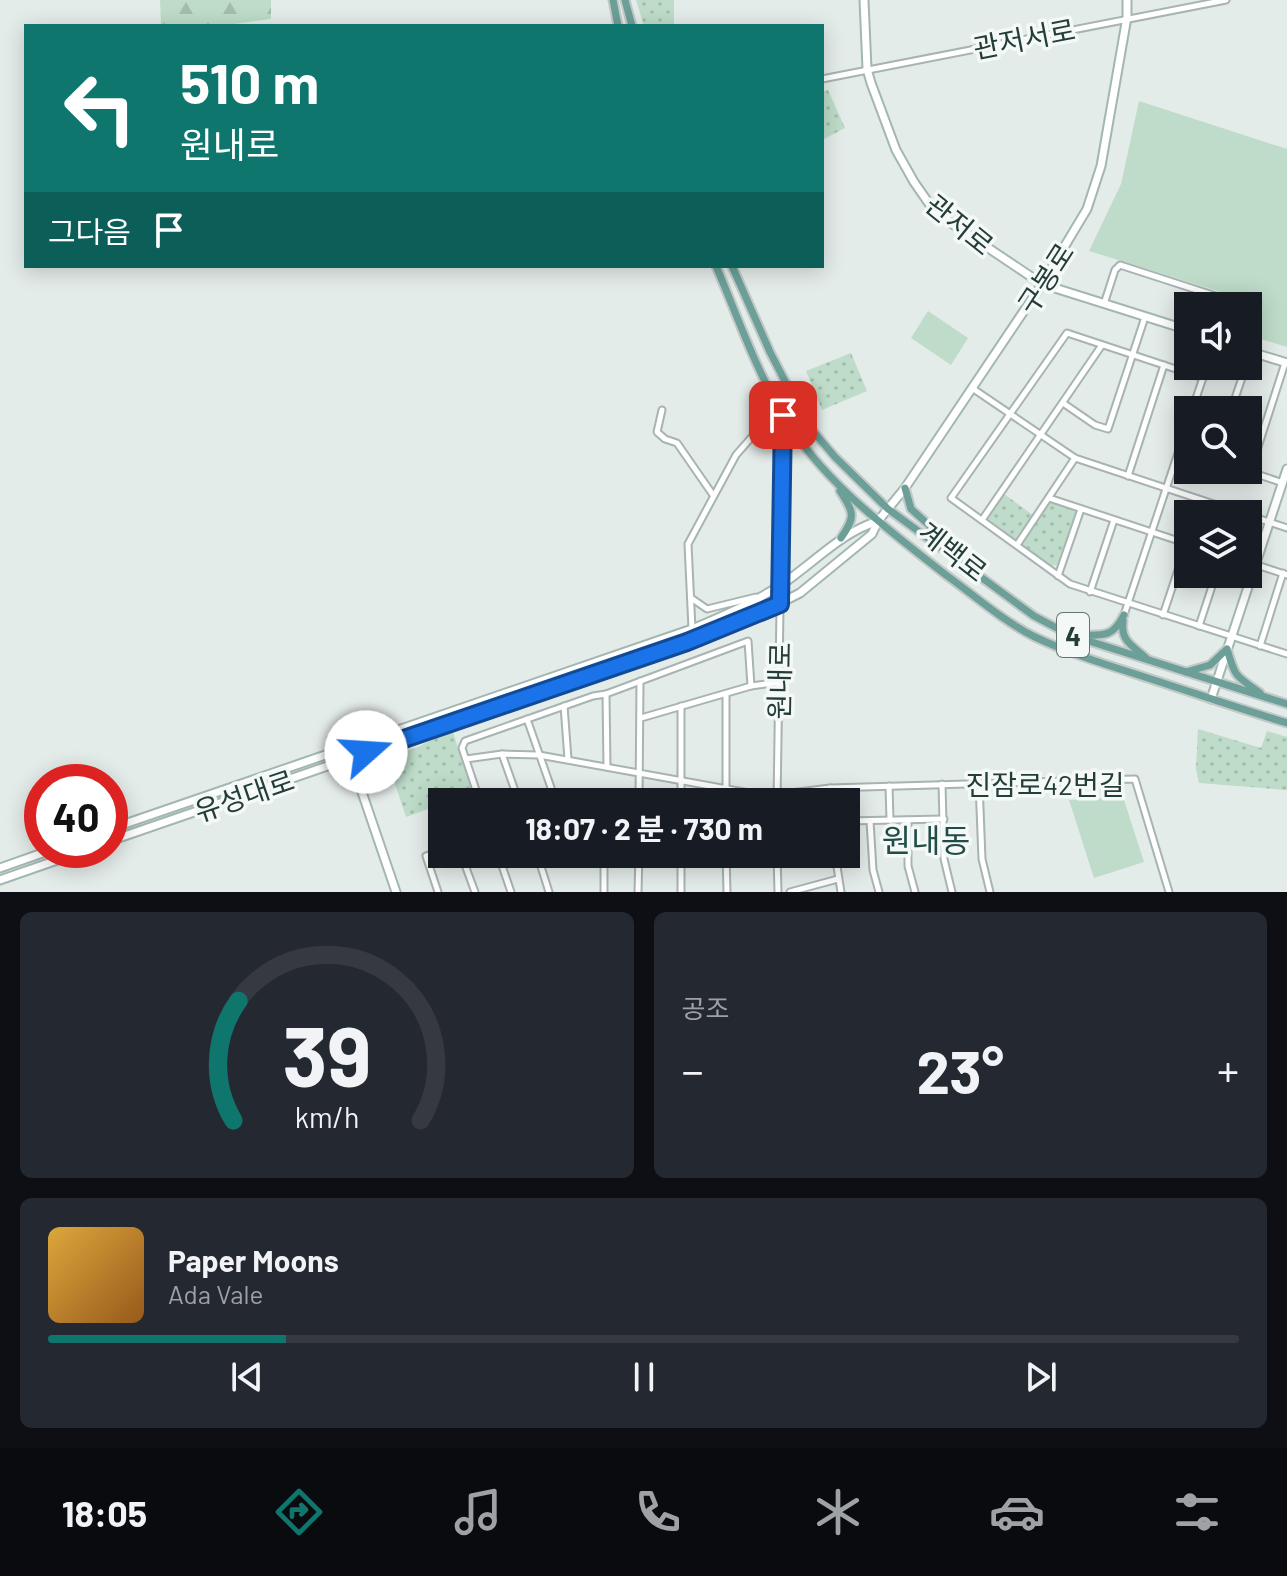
<!DOCTYPE html>
<html lang="ko">
<head>
<meta charset="utf-8">
<style>
	body { margin:0; font-family:Barlow,"Noto Sans KR",sans-serif; background:#242831; color:#f1f3f6; height:100vh; display:flex; flex-direction:column; font-size:30px; white-space:nowrap }
	* { box-sizing:border-box; margin:0 }
	p { font-size:26px; color:#9ea1a6 }
	.icon { flex:none; width:44px; height:44px; fill:none; stroke:currentColor; stroke-width:2; stroke-linecap:round; stroke-linejoin:round }
	.map { position:relative; height:892px; overflow:hidden }
	.details { display:flex; flex-direction:column; gap:20px; padding:20px; background:#0d0f14; flex:1 }
	.details>* { flex:none }
	.guide { position:absolute; left:24px; top:24px; width:800px; height:244px; border-radius:0px; box-shadow:0 4px 20px #0003; background:#0f766e; color:#fff; overflow:hidden }
	.buttons { position:absolute; left:1174px; top:292px; display:grid; gap:16px }
	.buttons a { display:grid; place-items:center; width:88px; height:88px; border-radius:0px; background:#171b24; box-shadow:0 4px 20px #0003; font-size:40px }
	.speed { position:absolute; left:24px; top:764px; display:flex; gap:16px; font-size:40px; font-weight:700; text-align:center }
	.speed>* { display:grid; place-content:center; width:104px; height:104px; border-radius:50%; background:#171b24; box-shadow:0 4px 20px #0003; line-height:1 }
	.speed .limit { border:12px solid #d22; background:#fff; color:#111 }
	.pin { position:absolute; display:grid; place-items:center; width:68px; height:68px; color:#fff; margin:-34px; border-radius:16px; box-shadow:0 4px 12px #0006 }
	.me { position:absolute; width:88px; margin:-44px; rotate:71deg; stroke-linejoin:round; filter:drop-shadow(0 0 6px #0008) }
	.turn { display:flex; align-items:center; gap:28px; height:168px; padding:0 24px; font-size:36px }
	.turn .icon { width:104px; height:104px; stroke-width:2.5 }
	.turn b { display:block; font-size:56px; line-height:68px }
	.then { display:flex; align-items:center; height:76px; padding:0 24px; background:#0003; gap:16px; font-size:30px }
	.big { font-size:60px; font-weight:700; line-height:1.1 }
	.details .card { flex:1; display:flex; flex-direction:column; justify-content:center; gap:12px; min-width:0; padding:0 28px; border-radius:12px; background:#242831 }
	.details .dial { align-items:center; gap:0 }
	.dial svg { height:208px; overflow:visible; fill:none; stroke:#363941; stroke-width:7; stroke-linecap:round; text-anchor:middle }
	.dial text { fill:#f1f3f6; stroke:none }
	.song { display:flex; align-items:center; gap:24px }
	.cover { width:96px; height:96px; border-radius:12px; background:linear-gradient(135deg,hsl(40 70% 55%),hsl(30 70% 35%)) }
	.played { height:8px; border-radius:4px; background:linear-gradient(90deg,#0f766e 20%,#363941 20%) }
	.keys { display:flex; justify-content:space-around; direction:ltr }
	.heat { display:flex; justify-content:space-between; align-items:center; font-size:44px; direction:ltr }
	.details .tiles { flex:1; display:grid; gap:20px; grid-template-columns:1fr 1fr }
	.card:last-child { grid-column:span 2 }
	.trip { position:absolute; left:428px; top:788px; width:432px; height:80px; border-radius:0px; background:#171b24; box-shadow:0 4px 20px #0003; font-weight:700; line-height:80px; text-align:center }
	.tab-bar { display:flex; height:128px; justify-content:space-around; align-items:center; background:#090b0e; color:#9ea1a6 }
	.tab-bar .icon { width:56px; height:56px }
	.tab-bar .active { color:#0f766e }
	.tab-bar b { font-size:36px; color:#f1f3f6 }
	.map>svg:first-child { display:block }
	.green { fill:#bedcc9 }
	.forest { fill:url(#forest-firs) }
	.park { fill:url(#park-dots) }
	.lines { fill:none; stroke-linecap:round; stroke-linejoin:round }
	.street-casing { stroke:#a7b4b1; stroke-width:9 }
	.secondary-casing { stroke:#a3b7b2; stroke-width:11 }
	.primary-casing { stroke:#c2c9c8; stroke-width:11 }
	.street { stroke:#fff; stroke-width:5 }
	.secondary { stroke:#fff; stroke-width:7 }
	.primary { stroke:#6b9f97; stroke-width:7 }
	.route-casing { stroke:#114b97; stroke-width:20 }
	.route { stroke:#1a73e8; stroke-width:14 }
	.labels { text-anchor:middle; dominant-baseline:central; stroke-width:7; stroke-linejoin:round; paint-order:stroke }
	.shield { fill:#f4f9f7; stroke:#627572; stroke-width:2 }
	.shield-label { font-size:26px; font-weight:bold; fill:#243d39 }
	.street-label { font-size:28px; fill:#243d39; stroke:#f4f9f7 }
	.quarter-label { font-size:32px; fill:#224d47; stroke:#f4f9f7 }
</style>
</head>
<body>
<div class="map">
<svg width="1287" height="892" viewBox="0 0 1287 892">
	<defs>
		<pattern id="forest-firs" width="22" height="20" patternUnits="userSpaceOnUse" patternTransform="scale(2)"><rect width="22" height="20" fill="#bedcc9"/><path d="M5 1l3.5 6h-7zM16 11l3.5 6h-7z" fill="#a3bead"/></pattern>
		<pattern id="park-dots" width="8" height="8" patternUnits="userSpaceOnUse" patternTransform="scale(2)"><rect width="8" height="8" fill="#bedcc9"/><path d="M2 2h.1M6 6h.1" fill="none" stroke="#a3bead" stroke-width="1.8" stroke-linecap="round"/></pattern>
	</defs>
	<rect width="100%" height="100%" fill="#e4ece9"/>
	<!-- green -->
	<g class="green">
		<path d="M 1139,101 L 1287,149 L 1287,347 L 1248,335 L 1248,306 L 1232,306 L 1234,296 L 1089,251 L 1121,184 Z"/>
		<path d="M 928,311 L 968,338 L 951,365 L 911,338 Z"/>
		<path d="M 1123,797 L 1144,862 L 1094,878 L 1069,800 Z"/>
	</g>
	<!-- forest -->
	<path class="forest" d="M 160,0 L 271,0 L 271,19 L 219,26 L 161,26 Z"/>
	<!-- park -->
	<g class="park">
		<path d="M 636,0 L 674,0 L 674,26 L 644,26 Z"/>
		<path d="M 828,90 L 845,128 L 822,140 L 822,91 Z"/>
		<path d="M 851,353 L 867,391 L 822,410 L 806,371 Z"/>
		<path d="M 1003,493 L 1034,516 L 1017,542 L 985,521 Z"/>
		<path d="M 1052,500 L 1076,511 L 1057,565 L 1051,566 L 1022,545 L 1022,542 Z"/>
		<path d="M 452,729 L 472,793 L 406,817 L 394,781 L 374,789 L 369,772 L 372,764 L 418,747 Z"/>
		<path d="M 1198,729 L 1261,748 L 1267,731 L 1287,737 L 1287,790 L 1199,783 L 1196,769 Z"/>
	</g>
	<g class="lines">
		<!-- street casing -->
		<g class="street-casing">
			<g id="street">
				<path d="M 822,79 L 1226,0"/>
				<path d="M 1104,304 L 1115,270 L 1120,265 L 1222,298 L 1227,303 L 1226,306"/>
				<path d="M 1203,378 L 1067,333 L 951,498 L 1070,584 L 1287,654"/>
				<path d="M 972,388 L 1075,458 L 1244,514"/>
				<path d="M 1063,403 L 1095,425 L 1108,429 L 1145,317"/>
				<path d="M 662,410 L 657,432 L 665,439 L 677,443 L 713,495"/>
				<path d="M 1192,410 L 1207,366"/>
				<path d="M 1231,410 L 1246,366"/>
				<path d="M 1180,448 L 1188,451"/>
				<path d="M 1245,470 L 1283,483"/>
				<path d="M 1250,472 L 1285,363"/>
				<path d="M 1128,476 L 1164,365"/>
				<path d="M 1049,498 L 1188,544"/>
				<path d="M 1248,515 L 1287,528"/>
				<path d="M 982,520 L 1102,345"/>
				<path d="M 1017,545 L 1075,458"/>
				<path d="M 1248,562 L 1287,575"/>
				<path d="M 1058,576 L 1081,509"/>
				<path d="M 1090,592 L 1114,520"/>
				<path d="M 691,598 L 707,609 L 756,597"/>
				<path d="M 1124,615 L 1188,423"/>
				<path d="M 1163,615 L 1187,543"/>
				<path d="M 1199,626 L 1216,574"/>
				<path d="M 695,639 L 692,629 L 688,544 L 736,455 L 765,422 L 765,381"/>
				<path d="M 1260,646 L 1283,573"/>
				<path d="M 606,694 L 607,767"/>
				<path d="M 726,694 L 726,802"/>
				<path d="M 564,706 L 568,759"/>
				<path d="M 681,706 L 681,802"/>
				<path d="M 641,718 L 751,686 L 780,682"/>
				<path d="M 527,719 L 556,802"/>
				<path d="M 502,754 L 519,802"/>
				<path d="M 466,759 L 502,754 L 539,755 L 766,796 L 830,788 L 1135,779 L 1169,892"/>
				<path d="M 979,783 L 982,859 L 990,892"/>
				<path d="M 942,784 L 944,859 L 952,892"/>
				<path d="M 889,786 L 890,820"/>
				<path d="M 830,788 L 831,802"/>
				<path d="M 480,802 L 462,748 L 465,741 L 593,696 L 606,694 L 748,641 L 751,686"/>
				<path d="M 639,802 L 640,681"/>
				<path d="M 777,802 L 783,416"/>
				<path d="M 908,820 L 908,866 L 915,892"/>
				<path d="M 846,821 L 944,819"/>
				<path d="M 870,821 L 873,870 L 879,892"/>
				<path d="M 461,854 L 475,892"/>
				<path d="M 498,854 L 511,892"/>
				<path d="M 537,854 L 549,892"/>
				<path d="M 726,854 L 727,892"/>
				<path d="M 777,854 L 778,892"/>
				<path d="M 835,854 L 841,892"/>
				<path d="M 540,861 L 561,854"/>
				<path d="M 438,892 L 426,856 L 442,850"/>
				<path d="M 604,892 L 604,854"/>
				<path d="M 638,892 L 639,854"/>
				<path d="M 681,892 L 681,854"/>
				<path d="M 790,892 L 838,879"/>
			</g>
		</g>
		<!-- secondary casing -->
		<g class="secondary-casing">
			<g id="secondary">
				<path d="M 864,0 L 867,69 L 871,83 L 896,150 L 914,182 L 930,205 L 951,223 L 1042,284 L 1188,330"/>
				<path d="M 1248,351 L 1287,363"/>
				<path d="M 1211,699 L 1287,469"/>
				<path d="M 350,757 L 396,892"/>
				<path d="M 110,829 L 692,629 C 723,616 753,603 781,585 C 814,563 840,533 878,521"/>
				<path d="M 110,841 L 687,642 L 765,611 L 800,593 L 872,534 L 878,521 L 905,488 L 1042,284 L 1087,209 L 1101,166 L 1127,17 L 1127,0"/>
				<path d="M 0,868 L 51,850"/>
				<path d="M 0,880 L 86,850"/>
			</g>
		</g>
		<!-- primary casing -->
		<g class="primary-casing">
			<g id="primary">
				<path d="M 613,0 L 618,26"/>
				<path d="M 625,0 L 632,26"/>
				<path d="M 716,266 C 737,315 755,368 783,415 C 822,481 886,528 946,575 C 975,596 1003,621 1035,637 C 1075,656 1118,668 1160,682 C 1203,696 1244,710 1287,723"/>
				<path d="M 732,266 L 770,352 L 807,424 L 835,457 L 888,509 L 1034,616 L 1070,635 L 1287,704"/>
				<path d="M 905,488 L 911,509 L 930,526 L 932,543"/>
				<path d="M 840,491 C 854,513 856,516 841,538"/>
				<path d="M 1123,621 C 1120,641 1133,646 1146,658"/>
				<path d="M 1077,635 C 1102,635 1112,639 1124,615"/>
				<path d="M 1186,672 L 1210,665 L 1227,649 C 1236,680 1236,675 1260,693"/>
			</g>
		</g>
		<!-- street -->
		<use href="#street" class="street"/>
		<!-- secondary -->
		<use href="#secondary" class="secondary"/>
		<!-- primary -->
		<use href="#primary" class="primary"/>
	</g>
	<g class="lines">
		<!-- route casing -->
		<g class="route-casing">
			<path id="route" d="M 366,752 L 687,642 L 780,604 L 783,415"/>
		</g>
		<!-- route -->
		<use href="#route" class="route"/>
	</g>
	<g class="labels">
		<!-- shield labels -->
		<rect class="shield" x="1057" y="613" width="32" height="44" rx="6"/>
		<g class="shield-label">
			<text x="1073" y="635">4</text>
		</g>
		<!-- street labels -->
		<g class="street-label">
			<text transform="translate(1024 38) rotate(-11)">관저서로</text>
			<text transform="translate(960 224) rotate(39)">관저로</text>
			<text transform="translate(1045 278) rotate(-57)">구봉로</text>
			<text transform="translate(953 551) rotate(38)">계백로</text>
			<text transform="translate(779 681) rotate(-89)">원내로</text>
			<text x="1045" y="784">진잠로42번길</text>
			<text transform="translate(244 795) rotate(-19)">유성대로</text>
		</g>
		<!-- quarter labels -->
		<g class="quarter-label">
			<text x="926" y="839">원내동</text>
		</g>
	</g>
</svg>
<div class="buttons">
<a><svg class="icon" aria-label="sound" viewBox="0 0 24 24"><path d="M4 9h4l5-4v14l-5-4H4zM17 9q2 3 0 6"/></svg></a>
<a><svg class="icon" aria-label="search" viewBox="0 0 24 24"><circle cx="10" cy="10" r="6"/><path d="M15 15l6 6"/></svg></a>
<a><svg class="icon" aria-label="layers" viewBox="0 0 24 24"><path d="M12 4l9 5-9 5-9-5zM3 14l9 5 9-5"/></svg></a>
</div>
<div class="speed"><div class="limit">40</div></div>
<div class="pin" style="left:783px;top:415px;background:#d93025"><svg class="icon" aria-label="arrive" viewBox="0 0 24 24"><path d="M6 21V4h12l-3 4 3 4H6"/></svg></div>
<svg class="me" style="left:366px;top:752px" viewBox="-20 -20 40 40"><circle r="19" fill="#fff"/><path d="M0-13L10 11 0 6-10 11z" fill="#1a73e8"/></svg>
<div class="trip">18:07 · 2 분 · 730 m</div>
<div class="guide">
<div class="turn"><svg class="icon" aria-label="left" viewBox="0 0 24 24"><path d="M17 20v-9H6M10 6l-5 5 5 5"/></svg><div><b>510 m</b>원내로</div></div>
<div class="then">그다음<svg class="icon" aria-label="arrive" viewBox="0 0 24 24"><path d="M6 21V4h12l-3 4 3 4H6"/></svg></div>
</div>
</div>
<section class="details">
<div class="tiles">
<div class="card dial"><svg viewBox="0 0 100 80">
<path d="M14 69A42 42 0 1 1 86 69"/>
<path d="M14 69A42 42 0 0 1 16 23" stroke="#0f766e"/>
<text x="50" y="56" font-size="32" font-weight="700">39</text>
<text x="50" y="72" font-size="11">km/h</text>
</svg></div>
<div class="card"><p>공조</p>
<div class="heat"><a>−</a><b class="big">23°</b><a>+</a></div>
</div>
<div class="card">
<div class="song"><i class="cover"></i><div><b>Paper Moons</b><p>Ada Vale</p></div></div>
<div class="played"></div>
<div class="keys"><svg class="icon" aria-label="previous" viewBox="0 0 24 24"><path d="M18 5L8 12l10 7zM5 5v14"/></svg><svg class="icon" aria-label="pause" viewBox="0 0 24 24"><path d="M8 5v14M16 5v14"/></svg><svg class="icon" aria-label="next" viewBox="0 0 24 24"><path d="M6 5l10 7-10 7zM19 5v14"/></svg></div>
</div>
</div>
</section>
<nav class="tab-bar">
<b>18:05</b>
<svg class="icon active" aria-label="directions" viewBox="0 0 24 24"><path d="M12 3l9 9-9 9-9-9zM9 14v-3h6M13 9l2 2-2 2"/></svg>
<svg class="icon" aria-label="music" viewBox="0 0 24 24"><path d="M9 18V5l10-2v13"/><circle cx="6" cy="18" r="3"/><circle cx="16" cy="16" r="3"/></svg>
<svg class="icon" aria-label="phone" viewBox="0 0 24 24"><path d="M5 4h4l2 5-3 2q2 4 5 5l2-3 5 2v4C11 20 4 13 5 4z"/></svg>
<svg class="icon" aria-label="climate" viewBox="0 0 24 24"><path d="M12 3v18M4 7l16 10M4 17L20 7"/></svg>
<svg class="icon" aria-label="car" viewBox="0 0 24 24"><path d="M5 17H2v-5l4-1 3-4h7l3 4 3 1v5h-3M9 17h6M6 11h13"/><circle cx="7" cy="17" r="2"/><circle cx="17" cy="17" r="2"/></svg>
<svg class="icon" aria-label="filters" viewBox="0 0 24 24"><path d="M4 7h16M4 17h16"/><circle cx="9" cy="7" r="2"/><circle cx="15" cy="17" r="2"/></svg>
</nav>
</body>
</html>
